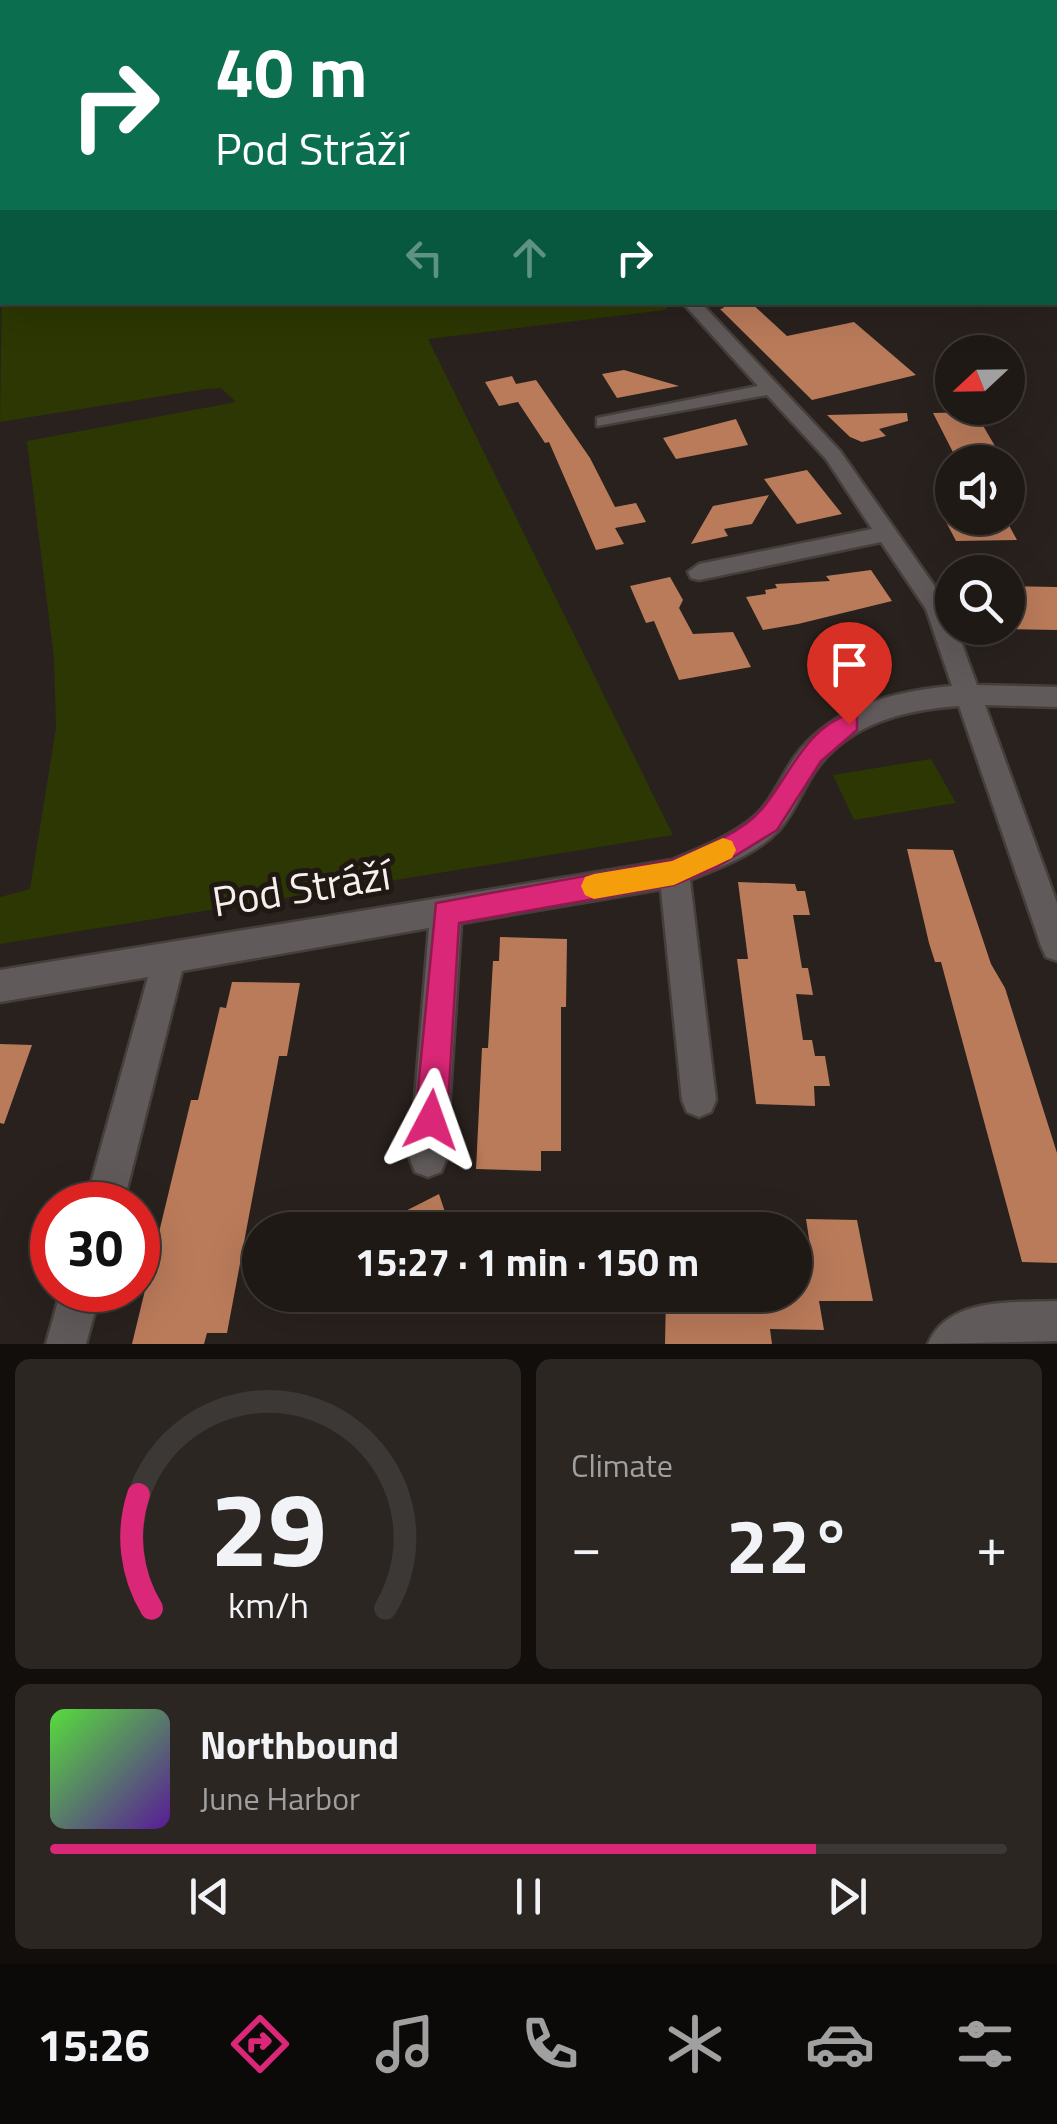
<!DOCTYPE html>
<html lang="en">
<head>
<meta charset="utf-8">
<style>
	body { margin:0; font-family:"Titillium Web",sans-serif; background:#2c2623; color:#f1f3f6; height:100vh; display:flex; flex-direction:column; font-size:38px; white-space:nowrap }
	* { box-sizing:border-box; margin:0 }
	p { font-size:32px; color:#a1a0a1 }
	.icon { flex:none; width:55px; height:55px; fill:none; stroke:currentColor; stroke-width:2; stroke-linecap:round; stroke-linejoin:round }
	.map { position:relative; height:1344px; overflow:hidden }
	.side { display:flex; flex-direction:column; gap:15px; padding:15px; background:#110e0c; flex:1 }
	.side>* { flex:none }
	.top-card { position:absolute; left:0px; top:0px; width:1058px; height:305px; box-shadow:0 10px 40px #0002,0 0 0 2px #3c3835; background:#0b6e4f; color:#fff; overflow:hidden }
	.needle { width:65px; rotate:248deg }
	.controls { position:absolute; left:935px; top:335px; display:grid; gap:20px }
	.controls a { display:grid; place-items:center; width:90px; height:90px; border-radius:50%; background:#1f1916; box-shadow:0 10px 40px #0002,0 0 0 2px #3c3835; font-size:50px }
	.speed { position:absolute; left:30px; top:1182px; display:flex; gap:20px; font-size:50px; font-weight:700; text-align:center }
	.speed>* { display:grid; place-content:center; width:130px; height:130px; border-radius:50%; background:#1f1916; box-shadow:0 10px 40px #0002,0 0 0 2px #3c3835; line-height:1 }
	.speed .limit { border:15px solid #d22; background:#fff; color:#111 }
	.pin { position:absolute; display:grid; place-items:center; width:85px; height:85px; color:#fff; margin:-102px -42px; border-radius:50% 50% 50% 0; rotate:-45deg; box-shadow:0 0 10px #0007 }
	.pin .icon { rotate:45deg }
	.me { position:absolute; width:110px; margin:-55px; rotate:4deg; stroke-linejoin:round; filter:drop-shadow(0 0 8px #0008) }
	.turn { display:flex; align-items:center; gap:35px; height:210px; padding:0 50px; font-size:45px }
	.turn .icon { width:130px; height:130px; stroke-width:2.5 }
	.turn b { display:block; font-size:70px; line-height:85px }
	.lanes { display:flex; align-items:center; height:95px; padding:0 50px; background:#0003; justify-content:center; gap:50px; direction:ltr }
	.lanes .off { opacity:.35 }
	.big { font-size:75px; font-weight:700; line-height:1.1 }
	.side .card { flex:1; display:flex; flex-direction:column; justify-content:center; gap:15px; min-width:0; padding:0 35px; border-radius:15px; background:#2c2623 }
	.side .dial { align-items:center; gap:0 }
	.dial svg { height:260px; overflow:visible; fill:none; stroke:#3c3835; stroke-width:7; stroke-linecap:round; text-anchor:middle }
	.dial text { fill:#f1f3f6; stroke:none }
	.song { display:flex; align-items:center; gap:30px }
	.cover { width:120px; height:120px; border-radius:15px; background:linear-gradient(135deg,hsl(110 70% 55%),hsl(270 70% 35%)) }
	.played { height:10px; border-radius:5px; background:linear-gradient(90deg,#db2777 80%,#3c3835 80%) }
	.keys { display:flex; justify-content:space-around; direction:ltr }
	.heat { display:flex; justify-content:space-between; align-items:center; font-size:55px; direction:ltr }
	.side .tiles { flex:1; display:grid; gap:15px; grid-template-columns:1fr 1fr }
	.card:last-child { grid-column:span 2 }
	.trip { position:absolute; left:242px; top:1212px; width:570px; height:100px; border-radius:50px; background:#1f1916; box-shadow:0 10px 40px #0002,0 0 0 2px #3c3835; font-weight:700; line-height:100px; text-align:center }
	.tab-bar { display:flex; height:160px; justify-content:space-around; align-items:center; background:#0c0a09; color:#a1a0a1 }
	.tab-bar .icon { width:70px; height:70px }
	.tab-bar .on { color:#db2777 }
	.tab-bar b { font-size:45px; color:#f1f3f6 }
	.map>svg:first-child { display:block }
	.green { fill:#2c3703 }
	.building { fill:#ba7b5a }
	.lines { fill:none; stroke-linecap:round; stroke-linejoin:round }
	.street-casing { stroke:#463e3a; stroke-width:5 }
	.primary-casing { stroke:#463e3a; stroke-width:5 }
	.street { fill:#605a5a; fill-rule:evenodd }
	.primary { fill:#9c9190; fill-rule:evenodd }
	.route { fill:#db2777; stroke:#8e194d; stroke-width:2.5 }
	.slow { fill:#f59e0b }
	.labels { text-anchor:middle; dominant-baseline:central; stroke-width:10; stroke-linejoin:round; paint-order:stroke }
	.near-street-label { font-size:42px; fill:#f6f0ed; stroke:#201813 }
</style>
</head>
<body>
<div class="map">
<svg width="1057" height="1344" viewBox="0 0 1057 1344">
	<rect width="100%" height="100%" fill="#29211d"/>
	<!-- green -->
	<g class="green">
		<path d="M 2,275 L 2,302 L 672,303 L 665,310 L 428,339 L 673,835 L 0,944 L 0,897 L 30,889 L 56,728 L 54,658 L 27,441 L 236,402 L 221,388 L 206,389 L 0,422 Z"/>
		<path d="M 931,759 L 956,803 L 854,820 L 833,775 Z"/>
	</g>
	<!-- building -->
	<g class="building">
		<path d="M 718,302 L 750,302 L 787,336 L 854,322 L 916,375 L 812,400 L 720,309 L 724,308 Z"/>
		<path d="M 624,370 L 679,386 L 617,398 L 602,374 Z"/>
		<path d="M 512,376 L 516,384 L 536,380 L 590,458 L 615,507 L 636,503 L 646,522 L 615,528 L 624,544 L 596,550 L 549,442 L 545,443 L 518,402 L 499,406 L 485,382 Z"/>
		<path d="M 975,412 L 1002,458 L 995,458 L 997,462 L 958,462 L 933,413 Z"/>
		<path d="M 907,413 L 908,421 L 879,429 L 886,436 L 862,442 L 850,437 L 827,415 Z"/>
		<path d="M 736,419 L 748,445 L 676,459 L 663,438 Z"/>
		<path d="M 807,470 L 842,514 L 797,524 L 764,479 Z"/>
		<path d="M 769,495 L 752,524 L 724,529 L 728,536 L 691,544 L 713,506 Z"/>
		<path d="M 944,518 L 1005,518 L 1017,540 L 956,541 Z"/>
		<path d="M 871,570 L 892,601 L 798,624 L 763,630 L 746,597 L 766,594 L 765,590 L 777,588 L 775,584 L 830,581 L 826,576 Z"/>
		<path d="M 670,577 L 683,600 L 679,608 L 693,634 L 733,632 L 751,667 L 679,680 L 654,621 L 646,623 L 630,586 Z"/>
		<path d="M 1008,586 L 1057,587 L 1057,630 L 1008,629 Z"/>
		<path d="M 907,849 L 953,850 L 991,964 L 1005,988 L 1057,1153 L 1057,1263 L 1022,1262 L 941,962 L 935,962 L 929,943 Z"/>
		<path d="M 738,882 L 795,884 L 797,891 L 805,891 L 810,915 L 793,915 L 802,968 L 808,968 L 813,995 L 796,994 L 803,1040 L 812,1040 L 815,1056 L 825,1056 L 830,1086 L 814,1086 L 815,1106 L 756,1104 L 737,959 L 748,959 Z"/>
		<path d="M 500,937 L 567,939 L 566,1007 L 561,1007 L 561,1151 L 541,1151 L 541,1171 L 476,1169 L 482,1048 L 488,1048 L 493,961 L 499,961 Z"/>
		<path d="M 232,982 L 300,983 L 287,1056 L 279,1056 L 227,1333 L 207,1333 L 204,1344 L 132,1344 L 191,1100 L 198,1100 L 220,1007 L 226,1008 Z"/>
		<path d="M 0,1044 L 32,1045 L 4,1124 L 0,1123 Z"/>
		<path d="M 439,1194 L 451,1230 L 368,1230 Z"/>
		<path d="M 806,1219 L 857,1220 L 873,1301 L 819,1301 L 824,1330 L 770,1329 L 772,1344 L 665,1344 L 666,1295 L 795,1295 L 795,1245 L 810,1245 Z"/>
	</g>
	<g class="lines">
		<!-- street casing -->
		<g class="street-casing">
			<g id="street">
				<rect x="1055" y="264" width="2" height="10"/>
				<path d="M 700,302 L 840,451 L 945,601 L 952,628 L 956,628 L 977,685 L 1057,687 L 1057,707 L 985,705 L 1057,903 L 1057,961 L 1046,957 L 1041,946 L 959,706 C 904,710 849,723 815,771 C 802,790 794,814 778,831 C 755,855 720,867 690,880 L 716,1100 L 711,1112 L 699,1117 L 687,1112 L 682,1100 L 661,889 L 461,923 L 446,1159 L 441,1172 L 428,1177 L 415,1172 L 410,1159 L 429,928 L 182,971 L 123,1205 L 85,1205 L 148,977 L 0,1002 L 0,970 L 672,860 C 701,848 732,836 755,816 C 772,800 781,777 794,758 C 830,707 894,691 952,686 L 926,609 L 881,542 L 699,580 L 691,578 L 688,572 L 699,564 L 872,529 L 826,459 L 767,395 L 597,426 L 597,418 L 758,386 L 683,303 Z"/>
				<path d="M 61,1290 L 101,1290 L 86,1344 L 46,1344 Z"/>
				<path d="M 1057,1301 L 1057,1341 L 928,1344 C 948,1296 1014,1303 1057,1301 Z"/>
			</g>
		</g>
		<!-- primary casing -->
		<g class="primary-casing">
			<path id="primary" d="M 2,251 L 2,264 L 0,265 L 0,252 Z"/>
		</g>
		<!-- street -->
		<use href="#street" class="street"/>
		<!-- primary -->
		<use href="#primary" class="primary"/>
	</g>
	<!-- route -->
	<path class="route" d="M 849,714 L 857,717 L 857,730 L 821,761 L 777,830 L 717,867 L 674,885 L 459,923 L 447,1120 L 443,1131 L 431,1136 L 420,1131 L 415,1120 L 436,903 L 673,860 C 700,849 742,833 761,810 C 789,778 804,729 849,714 Z"/>
	<!-- slow -->
	<path class="slow" d="M 723,838 L 732,841 L 736,850 L 732,858 L 674,885 L 594,899 L 585,895 L 581,886 L 585,877 L 594,874 L 672,861 Z"/>
	<g class="labels">
		<!-- near-street labels -->
		<g class="near-street-label">
			<text transform="translate(301 887) rotate(-9)">Pod Stráží</text>
		</g>
	</g>
</svg>
<div class="controls">
<a><svg class="needle" viewBox="-14 -14 28 28"><path d="M0-13l5 13h-10z" fill="#e53935"/><path d="M0 13l5-13h-10z" fill="#a1a0a1"/></svg></a>
<a><svg class="icon" aria-label="sound" viewBox="0 0 24 24"><path d="M4 9h4l5-4v14l-5-4H4zM17 9q2 3 0 6"/></svg></a>
<a><svg class="icon" aria-label="search" viewBox="0 0 24 24"><circle cx="10" cy="10" r="6"/><path d="M15 15l6 6"/></svg></a>
</div>
<div class="speed"><div class="limit">30</div></div>
<div class="pin" style="left:849px;top:724px;background:#d93025"><svg class="icon" aria-label="arrive" viewBox="0 0 24 24"><path d="M6 21V4h12l-3 4 3 4H6"/></svg></div>
<svg class="me" style="left:431px;top:1120px" viewBox="-20 -20 40 40"><path d="M0-17L14 15 0 8-14 15z" fill="#db2777" stroke="#fff" stroke-width="4"/></svg>
<div class="trip">15:27 · 1 min · 150 m</div>
<div class="top-card">
<div class="turn"><svg class="icon" aria-label="right" viewBox="0 0 24 24"><path d="M7 20v-9h11M14 6l5 5-5 5"/></svg><div><b>40 m</b>Pod Stráží</div></div>
<div class="lanes"><svg class="icon off" aria-label="left" viewBox="0 0 24 24"><path d="M17 20v-9H6M10 6l-5 5 5 5"/></svg><svg class="icon off" aria-label="ahead" viewBox="0 0 24 24"><path d="M12 20V5M6 11l6-6 6 6"/></svg><svg class="icon" aria-label="right" viewBox="0 0 24 24"><path d="M7 20v-9h11M14 6l5 5-5 5"/></svg></div>
</div>
</div>
<section class="side">
<div class="tiles">
<div class="card dial"><svg viewBox="0 0 100 80">
<path d="M14 69A42 42 0 1 1 86 69"/>
<path d="M14 69A42 42 0 0 1 10 34" stroke="#db2777"/>
<text x="50" y="56" font-size="32" font-weight="700">29</text>
<text x="50" y="72" font-size="11">km/h</text>
</svg></div>
<div class="card"><p>Climate</p>
<div class="heat"><a>−</a><b class="big">22°</b><a>+</a></div>
</div>
<div class="card">
<div class="song"><i class="cover"></i><div><b>Northbound</b><p>June Harbor</p></div></div>
<div class="played"></div>
<div class="keys"><svg class="icon" aria-label="previous" viewBox="0 0 24 24"><path d="M18 5L8 12l10 7zM5 5v14"/></svg><svg class="icon" aria-label="pause" viewBox="0 0 24 24"><path d="M8 5v14M16 5v14"/></svg><svg class="icon" aria-label="next" viewBox="0 0 24 24"><path d="M6 5l10 7-10 7zM19 5v14"/></svg></div>
</div>
</div>
</section>
<nav class="tab-bar">
<b>15:26</b>
<svg class="icon on" aria-label="directions" viewBox="0 0 24 24"><path d="M12 3l9 9-9 9-9-9zM9 14v-3h6M13 9l2 2-2 2"/></svg>
<svg class="icon" aria-label="music" viewBox="0 0 24 24"><path d="M9 18V5l10-2v13"/><circle cx="6" cy="18" r="3"/><circle cx="16" cy="16" r="3"/></svg>
<svg class="icon" aria-label="phone" viewBox="0 0 24 24"><path d="M5 4h4l2 5-3 2q2 4 5 5l2-3 5 2v4C11 20 4 13 5 4z"/></svg>
<svg class="icon" aria-label="climate" viewBox="0 0 24 24"><path d="M12 3v18M4 7l16 10M4 17L20 7"/></svg>
<svg class="icon" aria-label="car" viewBox="0 0 24 24"><path d="M5 17H2v-5l4-1 3-4h7l3 4 3 1v5h-3M9 17h6M6 11h13"/><circle cx="7" cy="17" r="2"/><circle cx="17" cy="17" r="2"/></svg>
<svg class="icon" aria-label="filters" viewBox="0 0 24 24"><path d="M4 7h16M4 17h16"/><circle cx="9" cy="7" r="2"/><circle cx="15" cy="17" r="2"/></svg>
</nav>
</body>
</html>
